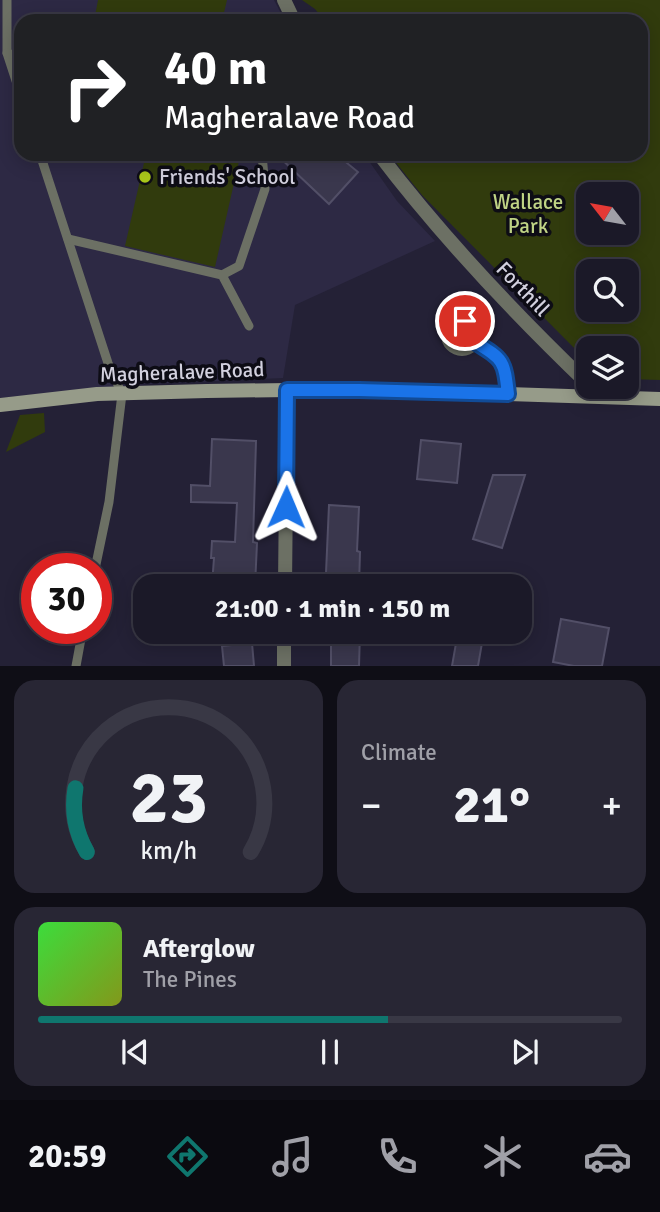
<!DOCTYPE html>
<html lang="en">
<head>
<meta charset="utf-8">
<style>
	body { margin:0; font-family:Signika,sans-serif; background:#282634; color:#f1f3f6; height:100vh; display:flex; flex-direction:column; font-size:26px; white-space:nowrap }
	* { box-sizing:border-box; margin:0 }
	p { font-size:23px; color:#a0a0a8 }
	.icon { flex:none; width:38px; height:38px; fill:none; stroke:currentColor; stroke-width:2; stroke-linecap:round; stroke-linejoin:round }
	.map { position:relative; height:666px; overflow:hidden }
	.details { display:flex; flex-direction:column; gap:14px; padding:14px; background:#0f0e16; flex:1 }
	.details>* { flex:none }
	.top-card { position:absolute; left:14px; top:14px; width:634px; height:147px; border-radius:21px; box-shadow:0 4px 18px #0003,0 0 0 2px #393845; background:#202124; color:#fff; overflow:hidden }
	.needle { width:46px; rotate:301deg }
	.tools { position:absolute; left:576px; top:182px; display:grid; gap:14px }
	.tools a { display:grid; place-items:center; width:63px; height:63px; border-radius:14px; background:#1b1928; box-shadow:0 4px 18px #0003,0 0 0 2px #393845; font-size:35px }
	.speed { position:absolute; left:21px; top:553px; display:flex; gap:14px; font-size:35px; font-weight:700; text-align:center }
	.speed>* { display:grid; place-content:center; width:91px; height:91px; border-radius:50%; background:#1b1928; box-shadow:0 4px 18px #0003,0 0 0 2px #393845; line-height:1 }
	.speed .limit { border:10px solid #d22; background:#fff; color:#111 }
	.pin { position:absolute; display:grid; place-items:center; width:60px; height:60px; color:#fff; margin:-30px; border:4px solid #fff; border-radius:50%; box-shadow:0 2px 7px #0007 }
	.me { position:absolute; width:77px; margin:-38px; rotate:1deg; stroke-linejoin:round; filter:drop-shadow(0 0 5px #0008) }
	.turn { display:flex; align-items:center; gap:24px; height:147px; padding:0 35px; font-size:32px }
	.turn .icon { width:91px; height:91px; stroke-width:2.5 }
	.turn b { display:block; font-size:49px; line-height:60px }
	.big { font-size:52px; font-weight:800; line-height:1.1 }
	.details .card { flex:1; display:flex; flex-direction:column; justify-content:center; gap:10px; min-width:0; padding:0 24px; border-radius:21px; background:#282634 }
	.details .dial { align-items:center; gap:0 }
	.dial svg { height:182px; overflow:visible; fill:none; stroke:#393845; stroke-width:7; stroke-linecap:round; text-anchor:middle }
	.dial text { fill:#f1f3f6; stroke:none }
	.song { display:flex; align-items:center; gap:21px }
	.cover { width:84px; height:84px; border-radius:10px; background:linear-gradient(135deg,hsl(120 70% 55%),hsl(70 70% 35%)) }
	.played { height:7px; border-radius:4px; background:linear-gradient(90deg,#0f766e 60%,#393845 60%) }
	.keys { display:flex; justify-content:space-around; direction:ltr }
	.heat { display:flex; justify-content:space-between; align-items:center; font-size:38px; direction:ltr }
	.details .tiles { flex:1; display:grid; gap:14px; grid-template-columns:1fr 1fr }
	.card:last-child { grid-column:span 2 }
	.trip { position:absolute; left:133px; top:574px; width:399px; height:70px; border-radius:21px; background:#1b1928; box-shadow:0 4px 18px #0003,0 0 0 2px #393845; font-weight:800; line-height:70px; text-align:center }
	.tab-bar { display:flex; height:112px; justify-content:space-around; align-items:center; background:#0b0a10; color:#a0a0a8 }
	.tab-bar .icon { width:49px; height:49px }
	.tab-bar .selected { color:#0f766e }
	.tab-bar b { font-size:32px; color:#f1f3f6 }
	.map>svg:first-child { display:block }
	.built { fill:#2d2944 }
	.green { fill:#313b0d; fill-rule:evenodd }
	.building { fill:#3a374d; stroke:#524f67; stroke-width:2 }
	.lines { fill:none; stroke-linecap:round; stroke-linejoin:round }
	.lane { stroke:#6c7064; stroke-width:9 }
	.street { stroke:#6c7064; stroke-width:14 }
	.secondary { stroke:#969b89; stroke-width:14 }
	.route-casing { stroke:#114b97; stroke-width:18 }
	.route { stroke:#1a73e8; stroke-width:12 }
	.poi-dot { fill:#a9c71a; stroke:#0d0c15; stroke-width:2.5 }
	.labels { text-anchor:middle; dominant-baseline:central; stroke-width:7; stroke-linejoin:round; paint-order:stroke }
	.poi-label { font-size:21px; fill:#d2d0de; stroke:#0d0c15; text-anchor:start }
	.park-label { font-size:21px; fill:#bfd385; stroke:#0d0c15 }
	.street-label { font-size:21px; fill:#d2d0de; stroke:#0d0c15 }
</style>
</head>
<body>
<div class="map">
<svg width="660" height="666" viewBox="0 0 660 666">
	<rect width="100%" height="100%" fill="#242136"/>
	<!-- built -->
	<path class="built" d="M 0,0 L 274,0 L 285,21 L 21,21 L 21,154 L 364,154 L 397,201 L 435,241 L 295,305 L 283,378 L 146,384 L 0,398 Z"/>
	<!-- green -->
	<g class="green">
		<path d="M 98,0 L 227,0 L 222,21 L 94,21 Z"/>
		<path d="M 302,0 L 660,0 L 660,380 L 627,379 L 626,348 L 588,348 L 588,362 L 422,195 L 389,154 L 640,154 L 640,21 L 325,21 L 315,9 ZM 588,194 L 626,194 L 626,233 L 588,233 ZM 588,271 L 626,271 L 626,310 L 588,310 Z"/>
		<path d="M 146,154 L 206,154 L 239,161 L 215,267 L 125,246 Z"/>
		<path d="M 44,413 L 45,432 L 6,452 L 20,415 Z"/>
	</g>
	<!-- building -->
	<g class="building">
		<path d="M 276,154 L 336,154 L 358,172 L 329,204 Z"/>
		<path d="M 212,439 L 256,441 L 253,542 L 257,543 L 255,586 L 212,585 L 214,558 L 211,558 L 212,541 L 235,542 L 237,503 L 191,502 L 191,485 L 210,486 Z"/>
		<path d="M 421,440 L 461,444 L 457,483 L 417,479 Z"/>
		<path d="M 493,475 L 525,475 L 502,548 L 473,539 Z"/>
		<path d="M 329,505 L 359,507 L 357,551 L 360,552 L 359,586 L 328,586 L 329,574 L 326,573 Z"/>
		<path d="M 561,619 L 609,628 L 602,666 L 574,666 L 553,662 Z"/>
		<path d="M 331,632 L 360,632 L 359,666 L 331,666 Z"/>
		<path d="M 458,632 L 474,634 L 473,642 L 482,643 L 478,666 L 452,666 Z"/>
		<path d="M 252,643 L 254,666 L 224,666 L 222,646 Z"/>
	</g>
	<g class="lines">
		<!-- lane -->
		<g class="lane">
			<path d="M 7,0 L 7,53 L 21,96"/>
			<path d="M 7,53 L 21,57"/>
			<path d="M 40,154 L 108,363 L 122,394 L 109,502 L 95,569"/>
			<path d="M 68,239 L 222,275 L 249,326"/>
			<path d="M 222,275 L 239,266 L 265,189 L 262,154"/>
			<path d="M 76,666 L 83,628"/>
		</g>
		<!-- street -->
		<g class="street">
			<path d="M 284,0 L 294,21"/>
			<path d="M 379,154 C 442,237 513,312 588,384"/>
			<circle cx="462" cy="335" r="14"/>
			<path d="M 475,342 C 503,360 504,359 508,394"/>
			<path d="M 285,586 L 287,390"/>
			<path d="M 284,666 L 284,632"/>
		</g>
		<!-- secondary -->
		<path class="secondary" d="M 0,405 L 97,394 L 207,391 L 359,389 L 660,399"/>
	</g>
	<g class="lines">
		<!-- route casing -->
		<g class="route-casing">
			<path id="route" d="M 286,507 L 287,390 L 359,390 L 508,394 C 504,360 504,360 475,342 C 477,332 475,325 465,321"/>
		</g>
		<!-- route -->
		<use href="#route" class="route"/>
	</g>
	<!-- markers -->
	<circle class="poi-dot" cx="145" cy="177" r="7"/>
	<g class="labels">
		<!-- poi labels -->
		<g class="poi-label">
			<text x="159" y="177">Friends' School</text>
		</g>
		<!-- park labels -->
		<g class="park-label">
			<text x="528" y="202">Wallace<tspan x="528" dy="24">Park</tspan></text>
		</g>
		<!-- street labels -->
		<g class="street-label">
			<text transform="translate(523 289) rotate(46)">Forthill</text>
			<text transform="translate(182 372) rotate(-2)">Magheralave Road</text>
		</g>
	</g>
</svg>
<div class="tools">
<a><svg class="needle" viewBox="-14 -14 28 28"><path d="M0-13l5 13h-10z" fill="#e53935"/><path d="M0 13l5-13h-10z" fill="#a0a0a8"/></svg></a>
<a><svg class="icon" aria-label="search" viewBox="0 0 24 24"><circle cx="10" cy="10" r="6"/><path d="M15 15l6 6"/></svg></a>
<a><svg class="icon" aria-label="layers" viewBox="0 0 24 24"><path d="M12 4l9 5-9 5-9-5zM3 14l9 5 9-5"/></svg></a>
</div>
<div class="speed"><div class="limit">30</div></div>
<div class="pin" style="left:465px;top:321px;background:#d93025"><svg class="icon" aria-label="arrive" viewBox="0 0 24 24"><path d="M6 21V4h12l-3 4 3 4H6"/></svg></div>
<svg class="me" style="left:286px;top:507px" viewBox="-20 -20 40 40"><path d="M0-17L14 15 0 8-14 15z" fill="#1a73e8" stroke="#fff" stroke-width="4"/></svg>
<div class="trip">21:00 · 1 min · 150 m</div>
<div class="top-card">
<div class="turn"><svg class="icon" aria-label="right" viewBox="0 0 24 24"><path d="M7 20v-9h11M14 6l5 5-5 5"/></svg><div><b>40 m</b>Magheralave Road</div></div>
</div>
</div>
<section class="details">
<div class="tiles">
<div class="card dial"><svg viewBox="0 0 100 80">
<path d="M14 69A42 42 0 1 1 86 69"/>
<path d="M14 69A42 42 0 0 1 9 41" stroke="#0f766e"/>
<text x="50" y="56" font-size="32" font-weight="700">23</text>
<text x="50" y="72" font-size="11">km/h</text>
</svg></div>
<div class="card"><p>Climate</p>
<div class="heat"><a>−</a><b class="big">21°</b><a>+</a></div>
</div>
<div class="card">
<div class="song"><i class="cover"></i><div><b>Afterglow</b><p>The Pines</p></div></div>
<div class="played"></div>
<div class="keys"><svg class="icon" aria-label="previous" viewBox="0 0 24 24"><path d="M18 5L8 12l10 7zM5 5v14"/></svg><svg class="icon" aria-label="pause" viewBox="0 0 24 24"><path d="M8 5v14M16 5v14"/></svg><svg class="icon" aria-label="next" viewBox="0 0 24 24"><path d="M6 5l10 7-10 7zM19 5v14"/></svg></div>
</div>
</div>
</section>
<nav class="tab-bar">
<b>20:59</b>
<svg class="icon selected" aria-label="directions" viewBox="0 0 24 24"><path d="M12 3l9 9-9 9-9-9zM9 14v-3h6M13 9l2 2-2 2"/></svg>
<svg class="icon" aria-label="music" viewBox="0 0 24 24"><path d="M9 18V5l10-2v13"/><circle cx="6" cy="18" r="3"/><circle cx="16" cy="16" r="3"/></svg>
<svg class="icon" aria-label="phone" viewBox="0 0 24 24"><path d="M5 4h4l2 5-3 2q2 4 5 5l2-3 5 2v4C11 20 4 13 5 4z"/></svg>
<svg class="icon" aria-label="climate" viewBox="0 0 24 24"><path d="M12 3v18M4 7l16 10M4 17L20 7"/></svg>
<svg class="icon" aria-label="car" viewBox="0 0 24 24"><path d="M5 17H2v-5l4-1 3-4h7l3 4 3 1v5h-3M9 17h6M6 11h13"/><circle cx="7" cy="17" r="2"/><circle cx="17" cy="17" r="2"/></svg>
</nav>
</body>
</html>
